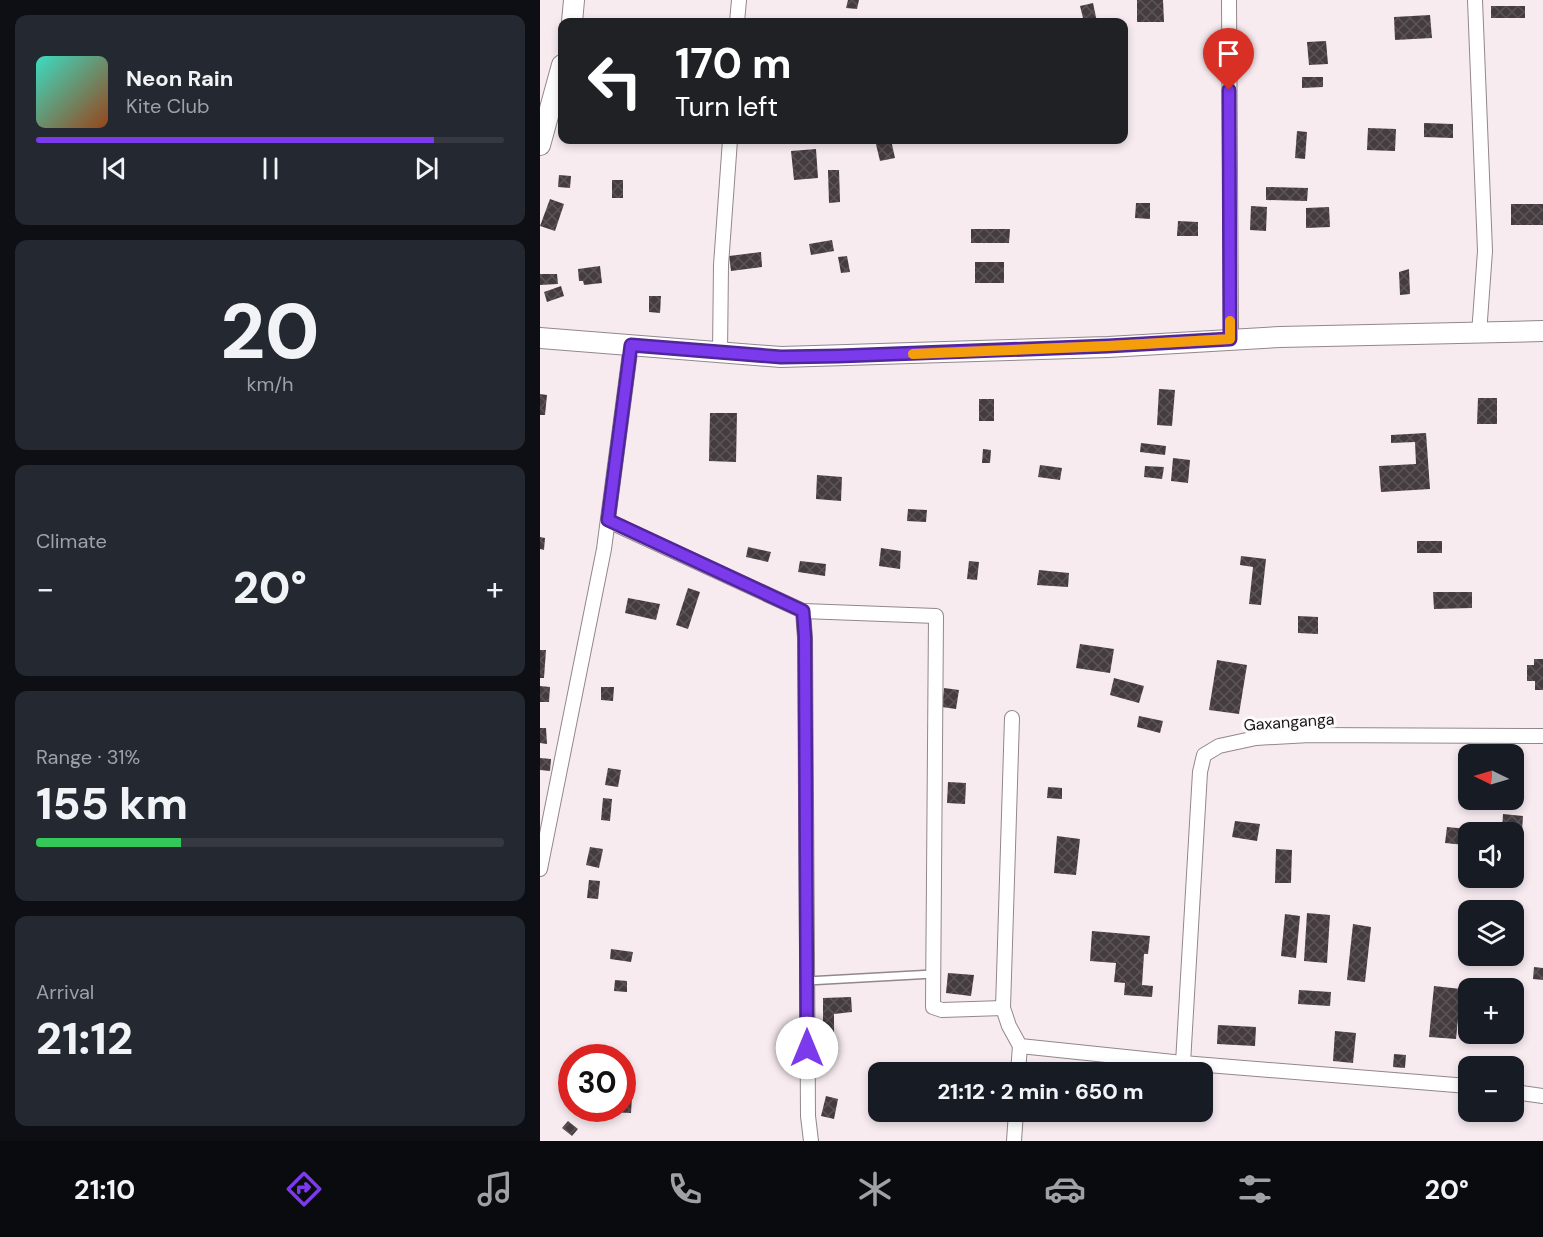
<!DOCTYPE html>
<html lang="en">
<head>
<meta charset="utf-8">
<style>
	body { margin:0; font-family:"DM Sans",sans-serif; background:#242831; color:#f1f3f6; height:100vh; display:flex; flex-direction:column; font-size:22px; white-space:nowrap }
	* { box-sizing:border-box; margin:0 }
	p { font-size:20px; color:#9ea1a6 }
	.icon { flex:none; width:33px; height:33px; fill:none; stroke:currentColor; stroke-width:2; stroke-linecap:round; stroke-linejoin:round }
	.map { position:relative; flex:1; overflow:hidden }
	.details { display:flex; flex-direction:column; gap:15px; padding:15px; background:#0d0f14; width:540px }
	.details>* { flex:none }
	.banner { position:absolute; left:18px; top:18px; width:570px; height:126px; border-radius:12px; box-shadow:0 3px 9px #0003; background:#202124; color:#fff; overflow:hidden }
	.needle { width:39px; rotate:275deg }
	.buttons { position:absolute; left:918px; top:744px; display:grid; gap:12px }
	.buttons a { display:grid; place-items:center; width:66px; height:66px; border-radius:12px; background:#171b24; box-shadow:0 3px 9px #0003; font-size:30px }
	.speed { position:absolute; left:18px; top:1044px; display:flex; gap:12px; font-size:30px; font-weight:700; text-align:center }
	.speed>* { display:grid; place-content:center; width:78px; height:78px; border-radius:50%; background:#171b24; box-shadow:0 3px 9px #0003; line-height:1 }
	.speed .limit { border:9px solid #d22; background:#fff; color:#111 }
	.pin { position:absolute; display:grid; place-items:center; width:51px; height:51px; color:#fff; margin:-62px -26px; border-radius:50% 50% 50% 0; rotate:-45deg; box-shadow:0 0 6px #0007 }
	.pin .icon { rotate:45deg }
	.me { position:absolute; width:66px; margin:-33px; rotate:0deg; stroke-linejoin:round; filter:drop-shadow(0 0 4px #0008) }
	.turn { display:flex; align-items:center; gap:21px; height:126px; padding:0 18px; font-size:27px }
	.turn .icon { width:78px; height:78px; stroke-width:2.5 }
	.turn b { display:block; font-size:42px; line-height:51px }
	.big { font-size:45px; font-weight:800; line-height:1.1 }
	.details .widget { flex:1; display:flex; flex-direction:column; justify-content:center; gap:9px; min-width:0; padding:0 21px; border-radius:12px; background:#242831 }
	.details .dial { align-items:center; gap:0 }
	.dial b { font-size:78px; line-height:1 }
	.song { display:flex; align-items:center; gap:18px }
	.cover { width:72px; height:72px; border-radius:9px; background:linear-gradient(135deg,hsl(170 70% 55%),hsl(20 70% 35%)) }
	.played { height:6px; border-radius:3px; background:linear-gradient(90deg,#7c3aed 85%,#363941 85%) }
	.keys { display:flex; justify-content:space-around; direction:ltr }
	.heat { display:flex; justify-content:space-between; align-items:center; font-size:33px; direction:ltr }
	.charge { height:9px; border-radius:4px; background:linear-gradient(90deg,#34c759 31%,#363941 0) }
	.trip { position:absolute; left:328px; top:1062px; width:345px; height:60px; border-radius:12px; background:#171b24; box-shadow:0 3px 9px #0003; font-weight:800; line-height:60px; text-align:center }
	.tabs { display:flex; height:96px; justify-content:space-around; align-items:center; background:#090b0e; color:#9ea1a6 }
	.tabs .icon { width:42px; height:42px }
	.tabs .selected { color:#7c3aed }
	.tabs b { font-size:27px; color:#f1f3f6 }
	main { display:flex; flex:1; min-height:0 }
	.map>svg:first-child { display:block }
	.building { fill:url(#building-cross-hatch) }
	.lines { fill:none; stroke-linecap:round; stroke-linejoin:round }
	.lane-casing { stroke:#91878c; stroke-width:10 }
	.street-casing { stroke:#91878c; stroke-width:16 }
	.secondary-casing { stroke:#91878c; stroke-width:22 }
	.lane { stroke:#fff; stroke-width:7 }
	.street { stroke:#fff; stroke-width:14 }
	.secondary { stroke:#fff; stroke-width:20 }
	.route-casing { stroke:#51269a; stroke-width:15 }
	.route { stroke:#7c3aed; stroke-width:10 }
	.slow { stroke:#f59e0b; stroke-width:10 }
	.labels { text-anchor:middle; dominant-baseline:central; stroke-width:6; stroke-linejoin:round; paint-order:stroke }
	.street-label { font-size:16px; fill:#181416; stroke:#fdfbfc }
</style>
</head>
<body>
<main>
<section class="details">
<div class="widget">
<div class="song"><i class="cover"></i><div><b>Neon Rain</b><p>Kite Club</p></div></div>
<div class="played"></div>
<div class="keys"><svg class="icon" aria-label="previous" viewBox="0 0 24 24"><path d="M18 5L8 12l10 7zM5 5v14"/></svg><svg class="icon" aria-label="pause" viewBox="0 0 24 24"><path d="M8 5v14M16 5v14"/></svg><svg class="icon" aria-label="next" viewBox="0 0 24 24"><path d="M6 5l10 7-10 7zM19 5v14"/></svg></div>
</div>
<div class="widget dial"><b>20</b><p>km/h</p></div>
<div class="widget"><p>Climate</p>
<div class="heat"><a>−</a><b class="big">20°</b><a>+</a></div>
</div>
<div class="widget"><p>Range · 31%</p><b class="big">155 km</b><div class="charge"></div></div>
<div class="widget"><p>Arrival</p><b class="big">21:12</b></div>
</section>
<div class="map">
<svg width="1003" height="1141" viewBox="0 0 1003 1141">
	<defs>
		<pattern id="building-cross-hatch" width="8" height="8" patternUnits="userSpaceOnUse" patternTransform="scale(1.5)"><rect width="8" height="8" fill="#453c40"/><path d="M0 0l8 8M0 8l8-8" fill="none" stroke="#5c5558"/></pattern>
	</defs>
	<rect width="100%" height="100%" fill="#f7ebf0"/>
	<!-- building -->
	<g class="building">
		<path d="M 308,0 L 319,0 L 317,9 L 306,8 Z"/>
		<path d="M 597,0 L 623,0 L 624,22 L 597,22 Z"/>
		<path d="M 553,3 L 557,22 L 544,22 L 540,6 Z"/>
		<rect x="951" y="6" width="34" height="12"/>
		<path d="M 890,15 L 892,38 L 855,40 L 854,17 Z"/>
		<path d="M 786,41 L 788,64 L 769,65 L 767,42 Z"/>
		<path d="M 762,77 L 783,77 L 783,87 L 762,88 Z"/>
		<path d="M 884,123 L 913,124 L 913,138 L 884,137 Z"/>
		<path d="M 828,128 L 856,129 L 855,151 L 827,150 Z"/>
		<path d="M 757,131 L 767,132 L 765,159 L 755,158 Z"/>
		<path d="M 335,140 L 351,140 L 355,158 L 340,161 Z"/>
		<path d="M 276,149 L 278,178 L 254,180 L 251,151 Z"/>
		<path d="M 288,170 L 299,170 L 300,202 L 289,203 Z"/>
		<path d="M 19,175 L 31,176 L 30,188 L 18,187 Z"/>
		<rect x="72" y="180" width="11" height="18"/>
		<path d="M 726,187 L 768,188 L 767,201 L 726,200 Z"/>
		<path d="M 10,199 L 24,204 L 15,231 L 0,226 Z"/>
		<path d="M 596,203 L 610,203 L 610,219 L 595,218 Z"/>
		<rect x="971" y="204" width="32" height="21"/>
		<path d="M 711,206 L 727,207 L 726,231 L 710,230 Z"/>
		<path d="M 789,207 L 790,227 L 766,228 L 766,208 Z"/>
		<path d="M 638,221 L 658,222 L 658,236 L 637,236 Z"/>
		<path d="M 431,229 L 470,229 L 469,243 L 431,243 Z"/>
		<path d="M 292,240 L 294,251 L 271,255 L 269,244 Z"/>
		<path d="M 221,252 L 222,267 L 191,271 L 189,256 Z"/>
		<path d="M 307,256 L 310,272 L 301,273 L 298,257 Z"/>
		<rect x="435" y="262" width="29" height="21"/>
		<path d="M 60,266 L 62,283 L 44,285 L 43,281 L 39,281 L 38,269 Z"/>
		<path d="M 869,269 L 870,294 L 860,295 L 859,272 Z"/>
		<path d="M 0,274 L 17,274 L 18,284 L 0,285 Z"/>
		<path d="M 21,286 L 24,296 L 7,302 L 4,292 Z"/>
		<path d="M 109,296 L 121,296 L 120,313 L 109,312 Z"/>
		<path d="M 619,389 L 635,390 L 632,426 L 617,425 Z"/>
		<path d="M 0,394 L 7,395 L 5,415 L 0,415 Z"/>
		<path d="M 938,398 L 957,398 L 957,424 L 937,424 Z"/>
		<rect x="439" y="399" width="15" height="22"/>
		<path d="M 170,413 L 197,413 L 196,462 L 169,461 Z"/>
		<path d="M 886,433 L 890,489 L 841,492 L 839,466 L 876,464 L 875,442 L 851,443 L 851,435 Z"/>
		<path d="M 601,443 L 626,446 L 625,455 L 600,452 Z"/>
		<path d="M 443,449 L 451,450 L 450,463 L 442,463 Z"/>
		<path d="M 633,458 L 650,460 L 648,483 L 631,481 Z"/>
		<path d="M 500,465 L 522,468 L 520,480 L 498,477 Z"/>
		<path d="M 605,466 L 624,467 L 622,479 L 604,477 Z"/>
		<path d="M 277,475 L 302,477 L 301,501 L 276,499 Z"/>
		<path d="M 368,509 L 387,510 L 386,522 L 367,521 Z"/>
		<path d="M 0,537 L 5,538 L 4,550 L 0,549 Z"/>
		<rect x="877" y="541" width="25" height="12"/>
		<path d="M 208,547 L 231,552 L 228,562 L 206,557 Z"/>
		<path d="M 341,548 L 361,551 L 360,569 L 339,566 Z"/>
		<path d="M 701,556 L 726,559 L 721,605 L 709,604 L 713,567 L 700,565 Z"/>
		<path d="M 260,561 L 286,564 L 285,576 L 258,572 Z"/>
		<path d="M 429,561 L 439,562 L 437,580 L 427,579 Z"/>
		<path d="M 499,570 L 529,573 L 528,587 L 497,585 Z"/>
		<path d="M 148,588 L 160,592 L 148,629 L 136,625 Z"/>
		<path d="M 893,592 L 932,592 L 932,608 L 894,609 Z"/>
		<path d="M 88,598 L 120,604 L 116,620 L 85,613 Z"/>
		<path d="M 758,616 L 778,617 L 778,634 L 758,633 Z"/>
		<path d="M 540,644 L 574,649 L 570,673 L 536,668 Z"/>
		<path d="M 0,650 L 6,650 L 4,678 L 0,678 Z"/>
		<path d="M 994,659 L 1003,659 L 1003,690 L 995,690 L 995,681 L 987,681 L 987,665 L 994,665 Z"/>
		<path d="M 677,660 L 707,665 L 699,714 L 669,710 Z"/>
		<path d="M 574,678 L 604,686 L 599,703 L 570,695 Z"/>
		<path d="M 0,686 L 10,687 L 9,702 L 0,702 Z"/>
		<path d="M 61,687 L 74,687 L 73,701 L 61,700 Z"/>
		<path d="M 404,688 L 419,690 L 416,709 L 402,707 Z"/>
		<path d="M 599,716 L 623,721 L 620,733 L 597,727 Z"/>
		<path d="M 0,728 L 6,728 L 7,744 L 0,743 Z"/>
		<path d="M 0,758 L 11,759 L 10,771 L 0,770 Z"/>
		<path d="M 68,768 L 81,770 L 78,787 L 65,785 Z"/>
		<path d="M 408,782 L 426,783 L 425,804 L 407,803 Z"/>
		<path d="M 508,787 L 522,788 L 522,799 L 507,798 Z"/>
		<path d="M 63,798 L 72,799 L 70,821 L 61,820 Z"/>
		<path d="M 963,814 L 983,816 L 982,831 L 962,830 Z"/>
		<path d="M 695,821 L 720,824 L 717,841 L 692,837 Z"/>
		<path d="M 907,827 L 927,829 L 925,845 L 905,843 Z"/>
		<path d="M 517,836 L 540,839 L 536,875 L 514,873 Z"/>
		<path d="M 50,847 L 63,849 L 59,868 L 46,865 Z"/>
		<path d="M 736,849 L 752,850 L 751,883 L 735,883 Z"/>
		<path d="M 49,880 L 60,881 L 58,899 L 47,898 Z"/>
		<path d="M 767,913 L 790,915 L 787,963 L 764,961 Z"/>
		<path d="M 745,914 L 760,916 L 756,958 L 741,956 Z"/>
		<path d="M 813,924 L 831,927 L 825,982 L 807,980 Z"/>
		<path d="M 552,931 L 610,936 L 608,954 L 604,954 L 602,985 L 613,986 L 612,997 L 584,995 L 585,983 L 574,982 L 576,963 L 550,961 Z"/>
		<path d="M 71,949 L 93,952 L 91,962 L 70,959 Z"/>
		<path d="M 994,967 L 1003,968 L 1003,980 L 993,979 Z"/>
		<path d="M 408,973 L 434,975 L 431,996 L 406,993 Z"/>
		<path d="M 75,980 L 87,981 L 87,992 L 74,991 Z"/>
		<path d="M 894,986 L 921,989 L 916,1039 L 889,1037 Z"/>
		<path d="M 759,990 L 791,992 L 790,1006 L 758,1004 Z"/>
		<path d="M 311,997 L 312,1012 L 294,1014 L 294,1043 L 283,1043 L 283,998 Z"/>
		<path d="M 678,1025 L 716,1027 L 715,1046 L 677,1044 Z"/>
		<path d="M 795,1031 L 816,1033 L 813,1063 L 793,1061 Z"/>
		<path d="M 854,1054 L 866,1055 L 865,1068 L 853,1067 Z"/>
		<path d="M 82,1068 L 87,1069 L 85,1080 L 82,1079 Z"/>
		<path d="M 338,1079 L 339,1079 L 339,1095 L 335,1094 Z"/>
		<path d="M 82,1087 L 88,1088 L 87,1097 L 92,1097 L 91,1113 L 67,1112 L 67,1108 L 82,1108 Z"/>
		<path d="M 286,1096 L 298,1099 L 294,1119 L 281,1116 Z"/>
		<path d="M 28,1121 L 38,1129 L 32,1136 L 22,1128 Z"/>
	</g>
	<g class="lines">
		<!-- lane casing -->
		<g class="lane-casing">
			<path id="lane" d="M 267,981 L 393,974"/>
		</g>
		<!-- street casing -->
		<g class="street-casing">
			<g id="street">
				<path d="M 689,0 L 691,339"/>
				<path d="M 935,0 L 945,251 L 939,334"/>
				<path d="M 197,22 L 199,0"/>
				<path d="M 180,353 L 181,265 L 190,140"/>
				<path d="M 68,521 L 263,611 L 265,638 L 268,1116 L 271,1141"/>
				<path d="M 263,611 L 396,616 L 393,1007 L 402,1010 L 463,1008"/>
				<path d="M 472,718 L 463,1008 L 469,1026 L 480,1046 L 643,1063 L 928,1086"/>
				<path d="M 0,869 L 64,549 L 91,345"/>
				<path d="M 643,1063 L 660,772 L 664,755 L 679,746 L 716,738 L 770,735 L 1003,736"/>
				<path d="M 478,1072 L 480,1046"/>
				<path d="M 974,1092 L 1003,1096"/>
				<path d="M 474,1141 L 476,1112"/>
			</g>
		</g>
		<!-- secondary casing -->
		<g class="secondary-casing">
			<g id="secondary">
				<path d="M 32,22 L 34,0"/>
				<path d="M 0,145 L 22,65"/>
				<path d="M 0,338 L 241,357 L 568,347 L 740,337 L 1003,331"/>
			</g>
		</g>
		<!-- lane -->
		<use href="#lane" class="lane"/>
		<!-- street -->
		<use href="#street" class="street"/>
		<!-- secondary -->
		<use href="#secondary" class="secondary"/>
	</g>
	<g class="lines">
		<!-- route casing -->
		<g class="route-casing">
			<path id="route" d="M 267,1048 L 265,638 L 263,611 L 68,520 L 91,345 L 241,357 L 299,356 L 568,346 L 690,339 L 689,90"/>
		</g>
		<!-- route -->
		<use href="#route" class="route"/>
		<!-- slow -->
		<path class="slow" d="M 373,354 L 568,346 L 690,339 L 690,321"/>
	</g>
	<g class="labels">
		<!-- street labels -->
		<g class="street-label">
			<text transform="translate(749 722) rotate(-4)">Gaxanganga</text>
		</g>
	</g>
</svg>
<div class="buttons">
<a><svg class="needle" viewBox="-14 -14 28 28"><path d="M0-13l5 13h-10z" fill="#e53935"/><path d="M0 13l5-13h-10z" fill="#9ea1a6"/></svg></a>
<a><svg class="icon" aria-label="sound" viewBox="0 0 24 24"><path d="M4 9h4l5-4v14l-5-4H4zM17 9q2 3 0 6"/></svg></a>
<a><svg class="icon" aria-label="layers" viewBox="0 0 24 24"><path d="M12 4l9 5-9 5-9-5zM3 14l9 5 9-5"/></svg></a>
<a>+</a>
<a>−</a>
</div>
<div class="speed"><div class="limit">30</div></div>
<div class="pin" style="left:689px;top:90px;background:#d93025"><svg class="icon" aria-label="arrive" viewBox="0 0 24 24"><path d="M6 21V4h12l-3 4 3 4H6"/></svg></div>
<svg class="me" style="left:267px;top:1048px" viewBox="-20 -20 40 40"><circle r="19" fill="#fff"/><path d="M0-13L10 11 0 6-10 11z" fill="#7c3aed"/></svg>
<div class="trip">21:12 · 2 min · 650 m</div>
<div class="banner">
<div class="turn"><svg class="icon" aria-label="left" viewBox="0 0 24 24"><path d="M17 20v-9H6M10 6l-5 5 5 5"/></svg><div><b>170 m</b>Turn left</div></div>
</div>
</div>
</main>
<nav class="tabs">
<b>21:10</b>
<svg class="icon selected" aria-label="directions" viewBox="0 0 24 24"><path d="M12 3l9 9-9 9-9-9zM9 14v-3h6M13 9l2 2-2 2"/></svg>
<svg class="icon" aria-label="music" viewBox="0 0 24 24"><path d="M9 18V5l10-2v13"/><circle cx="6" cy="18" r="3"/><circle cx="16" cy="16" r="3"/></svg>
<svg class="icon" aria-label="phone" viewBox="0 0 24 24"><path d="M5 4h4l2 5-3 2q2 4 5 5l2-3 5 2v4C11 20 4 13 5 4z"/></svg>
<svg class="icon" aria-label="climate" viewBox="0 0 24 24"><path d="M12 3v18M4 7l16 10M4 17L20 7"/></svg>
<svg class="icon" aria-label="car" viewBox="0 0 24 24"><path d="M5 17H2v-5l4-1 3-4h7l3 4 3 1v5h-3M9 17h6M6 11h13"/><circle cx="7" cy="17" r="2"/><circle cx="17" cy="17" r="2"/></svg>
<svg class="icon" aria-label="filters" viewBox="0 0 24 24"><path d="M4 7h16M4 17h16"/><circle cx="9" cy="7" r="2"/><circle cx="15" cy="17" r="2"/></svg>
<b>20°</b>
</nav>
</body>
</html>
